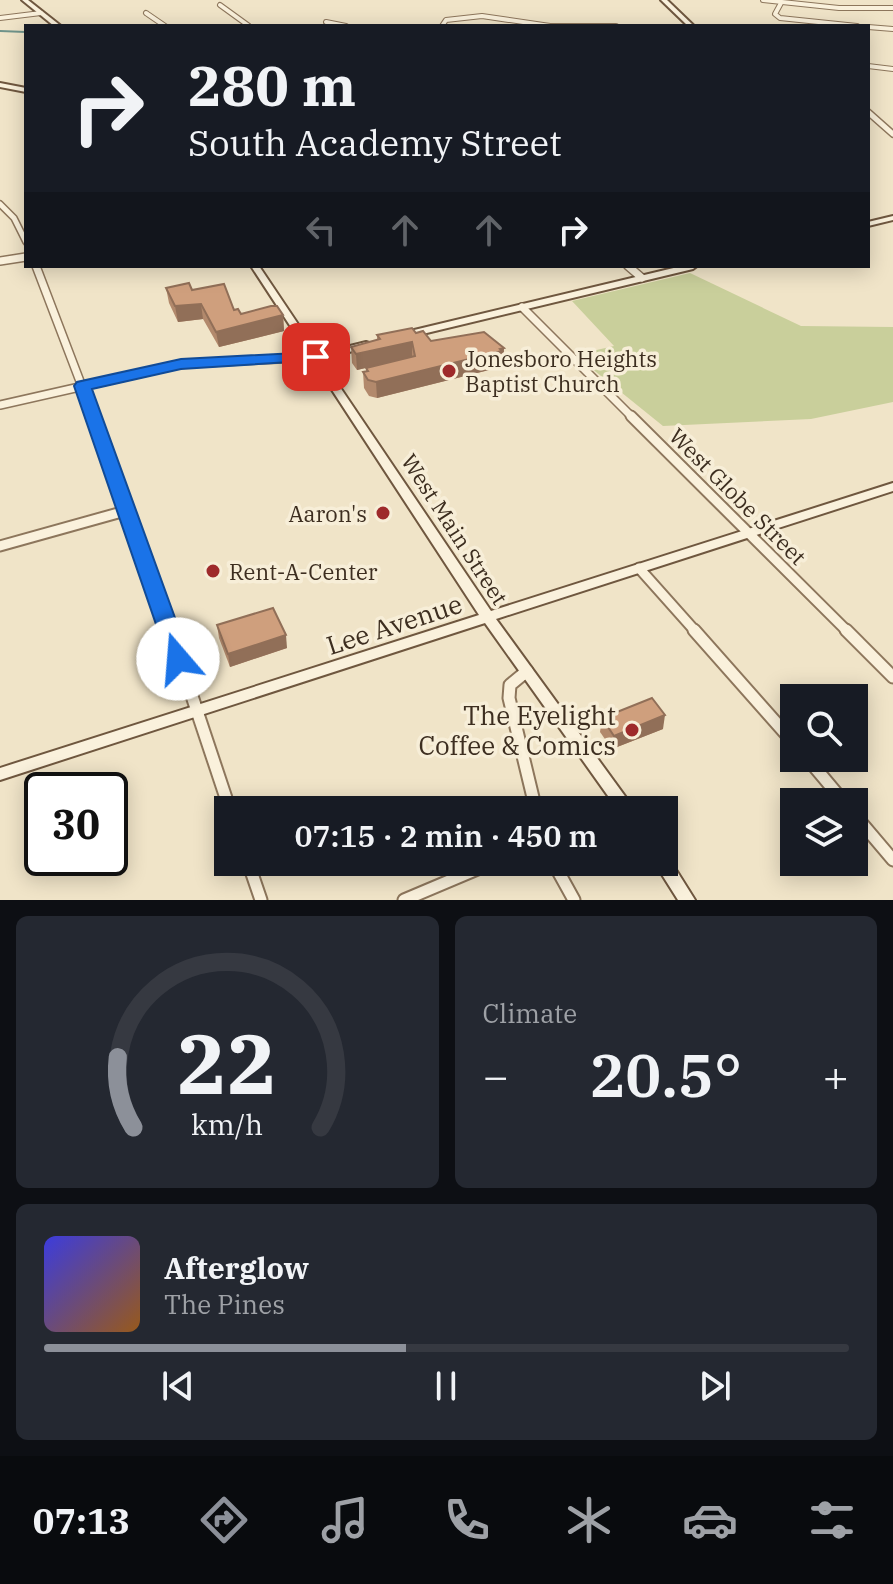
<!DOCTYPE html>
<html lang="en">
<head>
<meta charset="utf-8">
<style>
	body { margin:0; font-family:"IBM Plex Serif",serif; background:#242831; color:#f1f3f6; height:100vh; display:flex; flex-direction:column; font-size:30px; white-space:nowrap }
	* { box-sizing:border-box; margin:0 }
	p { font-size:26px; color:#9ea1a6 }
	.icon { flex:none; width:44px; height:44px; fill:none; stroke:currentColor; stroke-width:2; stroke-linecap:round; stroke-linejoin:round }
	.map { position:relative; height:900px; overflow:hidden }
	.sheet { display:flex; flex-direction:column; gap:16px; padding:16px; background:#0d0f14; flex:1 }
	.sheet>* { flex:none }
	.top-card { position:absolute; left:24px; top:24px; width:846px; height:244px; border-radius:0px; box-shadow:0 4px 20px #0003; background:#171b24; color:#f1f3f6; overflow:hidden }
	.fabs { position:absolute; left:780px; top:684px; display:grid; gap:16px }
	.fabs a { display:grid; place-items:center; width:88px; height:88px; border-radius:0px; background:#171b24; box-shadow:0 4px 20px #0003; font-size:40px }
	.speed { position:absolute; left:24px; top:772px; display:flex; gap:16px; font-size:40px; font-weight:700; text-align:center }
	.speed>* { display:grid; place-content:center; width:104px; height:104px; border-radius:50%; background:#171b24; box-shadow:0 4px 20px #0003; line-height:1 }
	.speed .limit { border:4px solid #111; border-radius:12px; background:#fff; color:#111 }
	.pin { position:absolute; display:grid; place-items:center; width:68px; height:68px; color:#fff; margin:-34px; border-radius:16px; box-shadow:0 4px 12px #0006 }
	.me { position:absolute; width:88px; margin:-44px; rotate:342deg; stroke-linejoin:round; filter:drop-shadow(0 0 6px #0008) }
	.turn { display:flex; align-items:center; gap:28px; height:168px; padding:0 32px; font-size:36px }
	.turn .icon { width:104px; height:104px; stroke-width:2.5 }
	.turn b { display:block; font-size:56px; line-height:68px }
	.lanes { display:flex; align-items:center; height:76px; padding:0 32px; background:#0003; justify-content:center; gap:40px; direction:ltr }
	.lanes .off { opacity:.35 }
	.big { font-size:60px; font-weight:600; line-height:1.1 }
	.sheet .tile { flex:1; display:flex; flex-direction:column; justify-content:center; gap:12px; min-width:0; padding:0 28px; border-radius:12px; background:#242831 }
	.sheet .dial { align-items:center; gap:0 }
	.dial svg { height:208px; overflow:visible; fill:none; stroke:#363941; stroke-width:7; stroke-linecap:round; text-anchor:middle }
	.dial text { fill:#f1f3f6; stroke:none }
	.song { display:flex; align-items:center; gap:24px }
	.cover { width:96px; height:96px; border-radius:12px; background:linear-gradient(135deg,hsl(240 70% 55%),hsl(30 70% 35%)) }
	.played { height:8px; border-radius:4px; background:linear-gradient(90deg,#8c9099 45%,#363941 45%) }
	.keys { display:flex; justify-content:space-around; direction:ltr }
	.heat { display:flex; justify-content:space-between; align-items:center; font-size:44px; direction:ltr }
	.sheet .tiles { flex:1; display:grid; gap:16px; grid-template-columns:1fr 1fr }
	.tile:last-child { grid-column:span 2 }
	.trip { position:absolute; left:214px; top:796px; width:464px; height:80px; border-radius:0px; background:#171b24; box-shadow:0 4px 20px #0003; font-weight:600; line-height:80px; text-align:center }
	.dock { display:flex; height:128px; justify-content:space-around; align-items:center; background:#090b0e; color:#9ea1a6 }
	.dock .icon { width:56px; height:56px }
	.dock .active { color:#8c9099 }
	.dock b { font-size:36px; color:#f1f3f6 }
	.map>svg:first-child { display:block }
	.green { fill:#c9cf9b }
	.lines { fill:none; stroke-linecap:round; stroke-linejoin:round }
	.stream { stroke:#6f938a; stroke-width:2 }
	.street-far4-casing { stroke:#8d765c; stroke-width:6 }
	.street-far3-casing { stroke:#8d765c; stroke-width:8 }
	.street-far2-casing { stroke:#8d765c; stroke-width:10 }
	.street-far1-casing { stroke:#8d765c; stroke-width:13 }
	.street-casing { stroke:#8d765c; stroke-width:15 }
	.secondary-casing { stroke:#6f573f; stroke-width:4 }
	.street-far4 { stroke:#faf1dc; stroke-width:4 }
	.street-far3 { stroke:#faf1dc; stroke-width:5 }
	.street-far2 { stroke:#faf1dc; stroke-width:7 }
	.street-far1 { stroke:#faf1dc; stroke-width:9 }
	.street { stroke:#faf1dc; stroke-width:11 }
	.secondary { fill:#faf1dc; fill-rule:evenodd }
	.wall { fill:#b2896c }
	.shaded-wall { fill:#916f58 }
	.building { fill:#cf9f7d; stroke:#916f58; stroke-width:2 }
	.route { fill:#1a73e8; stroke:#114b97; stroke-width:2 }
	.poi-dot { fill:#9e2a2b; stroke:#f7eed8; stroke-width:3 }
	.labels { text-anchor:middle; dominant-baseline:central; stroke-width:7; stroke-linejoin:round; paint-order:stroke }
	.poi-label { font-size:22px; fill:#3d2e20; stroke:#f7eed8; text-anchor:start }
	.street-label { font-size:22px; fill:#3d2e20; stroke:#f7eed8 }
	.near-street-label { font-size:26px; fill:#3d2e20; stroke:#f7eed8 }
	.near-poi-label { font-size:26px; fill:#3d2e20; stroke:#f7eed8; text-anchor:end }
</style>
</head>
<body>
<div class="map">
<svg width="893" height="900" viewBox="0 0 893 900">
	<rect width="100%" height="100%" fill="#f0e4c8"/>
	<!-- green -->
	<path class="green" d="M 690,273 L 801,326 L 893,327 L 893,402 L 811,419 L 663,426 L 575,355 L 614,346 L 572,301 Z"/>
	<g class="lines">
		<!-- stream -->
		<path class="stream" d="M 0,31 L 26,32"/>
		<!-- street-far4 casing -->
		<g class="street-far4-casing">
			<g id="street-far4">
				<path d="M 763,0 L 839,8 L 893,8"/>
				<path d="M 781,3 L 775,14 L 780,18 L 857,26"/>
				<path d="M 220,5 L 249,26"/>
				<path d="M 146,13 L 165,26"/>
				<path d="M 0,18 L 41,13"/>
				<path d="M 326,22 L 346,26"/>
				<path d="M 442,26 L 446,20 L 482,16 L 550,26 L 616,26"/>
				<path d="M 868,27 L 893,29"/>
				<path d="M 868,66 L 893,69"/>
			</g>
		</g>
		<!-- street-far3 casing -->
		<g class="street-far3-casing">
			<g id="street-far3">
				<path d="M 868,112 L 893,134"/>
				<path d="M 0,204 L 14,218 L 26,242"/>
			</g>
		</g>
		<!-- street-far2 casing -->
		<g class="street-far2-casing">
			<g id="street-far2">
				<path d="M 0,261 L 26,257"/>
				<path d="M 36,266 L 94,418"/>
				<path d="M 628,266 L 642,278"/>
				<path d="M 522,307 L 633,418"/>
				<path d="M 0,405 L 181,364 L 316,357"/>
			</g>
		</g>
		<!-- street-far1 casing -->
		<g class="street-far1-casing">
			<g id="street-far1">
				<path d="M 93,416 L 170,632"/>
				<path d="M 631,416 L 848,632"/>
				<path d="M 0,546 L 129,510"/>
				<path d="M 639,568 L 696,632"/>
			</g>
		</g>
		<!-- street casing -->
		<g class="street-casing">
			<g id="street">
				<path d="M 170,630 L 230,810"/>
				<path d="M 694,630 L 794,743"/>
				<path d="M 846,630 L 893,677"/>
				<path d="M 527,671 L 510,685 L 509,698 L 536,810"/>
				<path d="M 807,758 L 844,802"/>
				<path d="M 854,814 L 893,860"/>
				<path d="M 248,862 L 261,900"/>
				<path d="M 553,862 L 574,900"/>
				<path d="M 404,900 L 494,862"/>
			</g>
		</g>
		<!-- secondary casing -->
		<g class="secondary-casing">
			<g id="secondary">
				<path d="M 22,0 L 28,0 L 61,26 L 54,26 Z"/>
				<path d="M 661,0 L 667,0 L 694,26 L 688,26 Z"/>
				<path d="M 0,83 L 26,88 L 26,92 L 0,87 Z"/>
				<path d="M 893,216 L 893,220 L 868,226 L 868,222 Z"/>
				<path d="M 251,266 L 259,266 L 318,354 L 366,342 L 369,343 L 371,345 L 369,347 L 321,359 L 491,611 L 893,483 L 893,491 L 496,619 L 635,810 L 618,810 L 485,623 L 0,780 L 0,768 L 479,615 Z"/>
				<path d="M 682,266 L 697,266 L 693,269 L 410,337 L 405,334 L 410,331 Z"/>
				<path d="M 664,855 L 668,857 L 695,900 L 678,900 L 654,862 L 664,862 Z"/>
			</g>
		</g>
		<!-- street-far4 -->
		<use href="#street-far4" class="street-far4"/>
		<!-- street-far3 -->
		<use href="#street-far3" class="street-far3"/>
		<!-- street-far2 -->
		<use href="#street-far2" class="street-far2"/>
		<!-- street-far1 -->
		<use href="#street-far1" class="street-far1"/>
		<!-- street -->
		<use href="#street" class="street"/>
		<!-- secondary -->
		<use href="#secondary" class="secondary"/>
	</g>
	<!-- wall -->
	<g class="wall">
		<path d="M 166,288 L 192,290 L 241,314 L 283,315 L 284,331 L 219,347 L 203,319 L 178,322 L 169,303 Z"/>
		<path d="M 416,333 L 431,341 L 504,348 L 503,364 L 501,364 L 501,367 L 377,398 L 369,396 L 364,388 L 363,372 L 366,371 L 366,368 L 378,365 L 357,370 L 352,363 L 351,347 L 377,340 L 377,335 Z"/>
		<path d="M 217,625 L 287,648 L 230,667 L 219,638 Z"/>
		<path d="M 602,718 L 663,729 L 612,749 L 600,732 Z"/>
	</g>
	<!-- shaded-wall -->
	<g class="shaded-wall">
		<path d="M 201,304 L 203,319 L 178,322 L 175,306 Z"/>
		<path d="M 283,315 L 284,331 L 219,347 L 216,332 Z"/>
		<path d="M 412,342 L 412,357 L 357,370 L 356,354 Z"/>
		<path d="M 504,348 L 503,364 L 501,364 L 501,367 L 377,398 L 376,382 Z"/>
		<path d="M 286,635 L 287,648 L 230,667 L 228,654 Z"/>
		<path d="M 665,715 L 663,729 L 612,749 L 614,736 Z"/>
	</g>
	<!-- building -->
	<g class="building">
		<path d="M 189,283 L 192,290 L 224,284 L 234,310 L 238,309 L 241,314 L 271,306 L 277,306 L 283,315 L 216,332 L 201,304 L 175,306 L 166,288 Z"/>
		<path d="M 412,328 L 416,333 L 423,331 L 431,341 L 484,332 L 504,348 L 500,349 L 502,351 L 376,382 L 368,380 L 363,372 L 368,371 L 366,368 L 415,356 L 412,342 L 356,354 L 351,347 L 380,339 L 377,335 Z"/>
		<path d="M 273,608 L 286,635 L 228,654 L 217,625 Z"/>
		<path d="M 652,698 L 665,715 L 614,736 L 602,718 Z"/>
	</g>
	<!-- route -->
	<path class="route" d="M 316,352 L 324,357 L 322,360 L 181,369 L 92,389 L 190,659 L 186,665 L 170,665 L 74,386 L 77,382 L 181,359 Z"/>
	<!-- markers -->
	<g class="poi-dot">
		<circle cx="449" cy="371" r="8"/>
		<circle cx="383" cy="513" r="8"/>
		<circle cx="213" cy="571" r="8"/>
		<circle cx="632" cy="730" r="8"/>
	</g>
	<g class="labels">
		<!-- poi labels -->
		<g class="poi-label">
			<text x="465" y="358">Jonesboro Heights<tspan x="465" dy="25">Baptist Church</tspan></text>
			<text x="367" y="513" text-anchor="end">Aaron's</text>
			<text x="229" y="571">Rent-A-Center</text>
		</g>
		<!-- street labels -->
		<g class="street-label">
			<text transform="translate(738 496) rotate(45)">West Globe Street</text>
			<text transform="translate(455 529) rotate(57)">West Main Street</text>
		</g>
		<!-- near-street labels -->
		<g class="near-street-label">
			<text transform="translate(394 624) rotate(-18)">Lee Avenue</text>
		</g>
		<!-- near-poi labels -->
		<g class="near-poi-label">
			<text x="616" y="715">The Eyelight<tspan x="616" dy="30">Coffee &amp; Comics</tspan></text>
		</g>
	</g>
</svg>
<div class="fabs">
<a><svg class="icon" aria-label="search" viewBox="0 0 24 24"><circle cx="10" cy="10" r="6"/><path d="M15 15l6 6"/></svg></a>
<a><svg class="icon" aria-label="layers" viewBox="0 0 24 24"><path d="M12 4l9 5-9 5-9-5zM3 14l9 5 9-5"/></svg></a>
</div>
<div class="speed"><div class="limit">30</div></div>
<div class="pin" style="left:316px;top:357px;background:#d93025"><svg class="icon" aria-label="arrive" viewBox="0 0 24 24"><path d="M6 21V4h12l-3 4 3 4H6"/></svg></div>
<svg class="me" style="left:178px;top:659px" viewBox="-20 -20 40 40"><circle r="19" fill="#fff"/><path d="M0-13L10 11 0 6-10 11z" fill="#1a73e8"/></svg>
<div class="trip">07:15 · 2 min · 450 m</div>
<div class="top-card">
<div class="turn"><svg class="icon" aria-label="right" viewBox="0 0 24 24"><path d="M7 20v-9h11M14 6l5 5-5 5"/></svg><div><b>280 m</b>South Academy Street</div></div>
<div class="lanes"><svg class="icon off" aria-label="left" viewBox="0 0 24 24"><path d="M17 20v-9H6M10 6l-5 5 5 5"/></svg><svg class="icon off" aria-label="ahead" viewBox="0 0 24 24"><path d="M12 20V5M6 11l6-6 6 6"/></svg><svg class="icon off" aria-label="ahead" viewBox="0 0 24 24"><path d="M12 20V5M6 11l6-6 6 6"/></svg><svg class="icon" aria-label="right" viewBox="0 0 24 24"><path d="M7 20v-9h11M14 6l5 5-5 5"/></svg></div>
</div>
</div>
<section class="sheet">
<div class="tiles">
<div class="tile dial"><svg viewBox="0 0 100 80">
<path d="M14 69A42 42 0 1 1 86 69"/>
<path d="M14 69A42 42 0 0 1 8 42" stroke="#8c9099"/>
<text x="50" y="56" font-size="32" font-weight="700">22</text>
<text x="50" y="72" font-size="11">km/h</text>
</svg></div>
<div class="tile"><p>Climate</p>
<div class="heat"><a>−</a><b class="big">20.5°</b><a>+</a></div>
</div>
<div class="tile">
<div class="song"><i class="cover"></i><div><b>Afterglow</b><p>The Pines</p></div></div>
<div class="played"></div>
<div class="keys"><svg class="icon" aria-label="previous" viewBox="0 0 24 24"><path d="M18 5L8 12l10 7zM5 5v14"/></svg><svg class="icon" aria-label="pause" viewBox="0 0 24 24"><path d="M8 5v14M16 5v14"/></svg><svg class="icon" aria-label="next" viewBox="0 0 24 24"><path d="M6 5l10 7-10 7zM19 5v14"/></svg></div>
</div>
</div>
</section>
<nav class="dock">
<b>07:13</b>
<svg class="icon active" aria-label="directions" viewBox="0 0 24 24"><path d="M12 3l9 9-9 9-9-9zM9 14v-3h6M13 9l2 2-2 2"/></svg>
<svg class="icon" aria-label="music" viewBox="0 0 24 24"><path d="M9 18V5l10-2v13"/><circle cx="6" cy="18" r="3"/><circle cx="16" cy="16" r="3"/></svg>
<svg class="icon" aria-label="phone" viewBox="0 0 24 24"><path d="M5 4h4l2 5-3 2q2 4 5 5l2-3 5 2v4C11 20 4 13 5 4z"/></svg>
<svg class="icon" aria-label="climate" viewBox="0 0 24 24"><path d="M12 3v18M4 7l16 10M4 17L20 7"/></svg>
<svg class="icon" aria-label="car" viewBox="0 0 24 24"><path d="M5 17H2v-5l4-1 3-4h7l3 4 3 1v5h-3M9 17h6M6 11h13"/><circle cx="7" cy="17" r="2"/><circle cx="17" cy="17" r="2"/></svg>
<svg class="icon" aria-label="filters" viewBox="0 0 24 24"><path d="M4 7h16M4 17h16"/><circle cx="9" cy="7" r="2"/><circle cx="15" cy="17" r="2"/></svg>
</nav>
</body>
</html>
